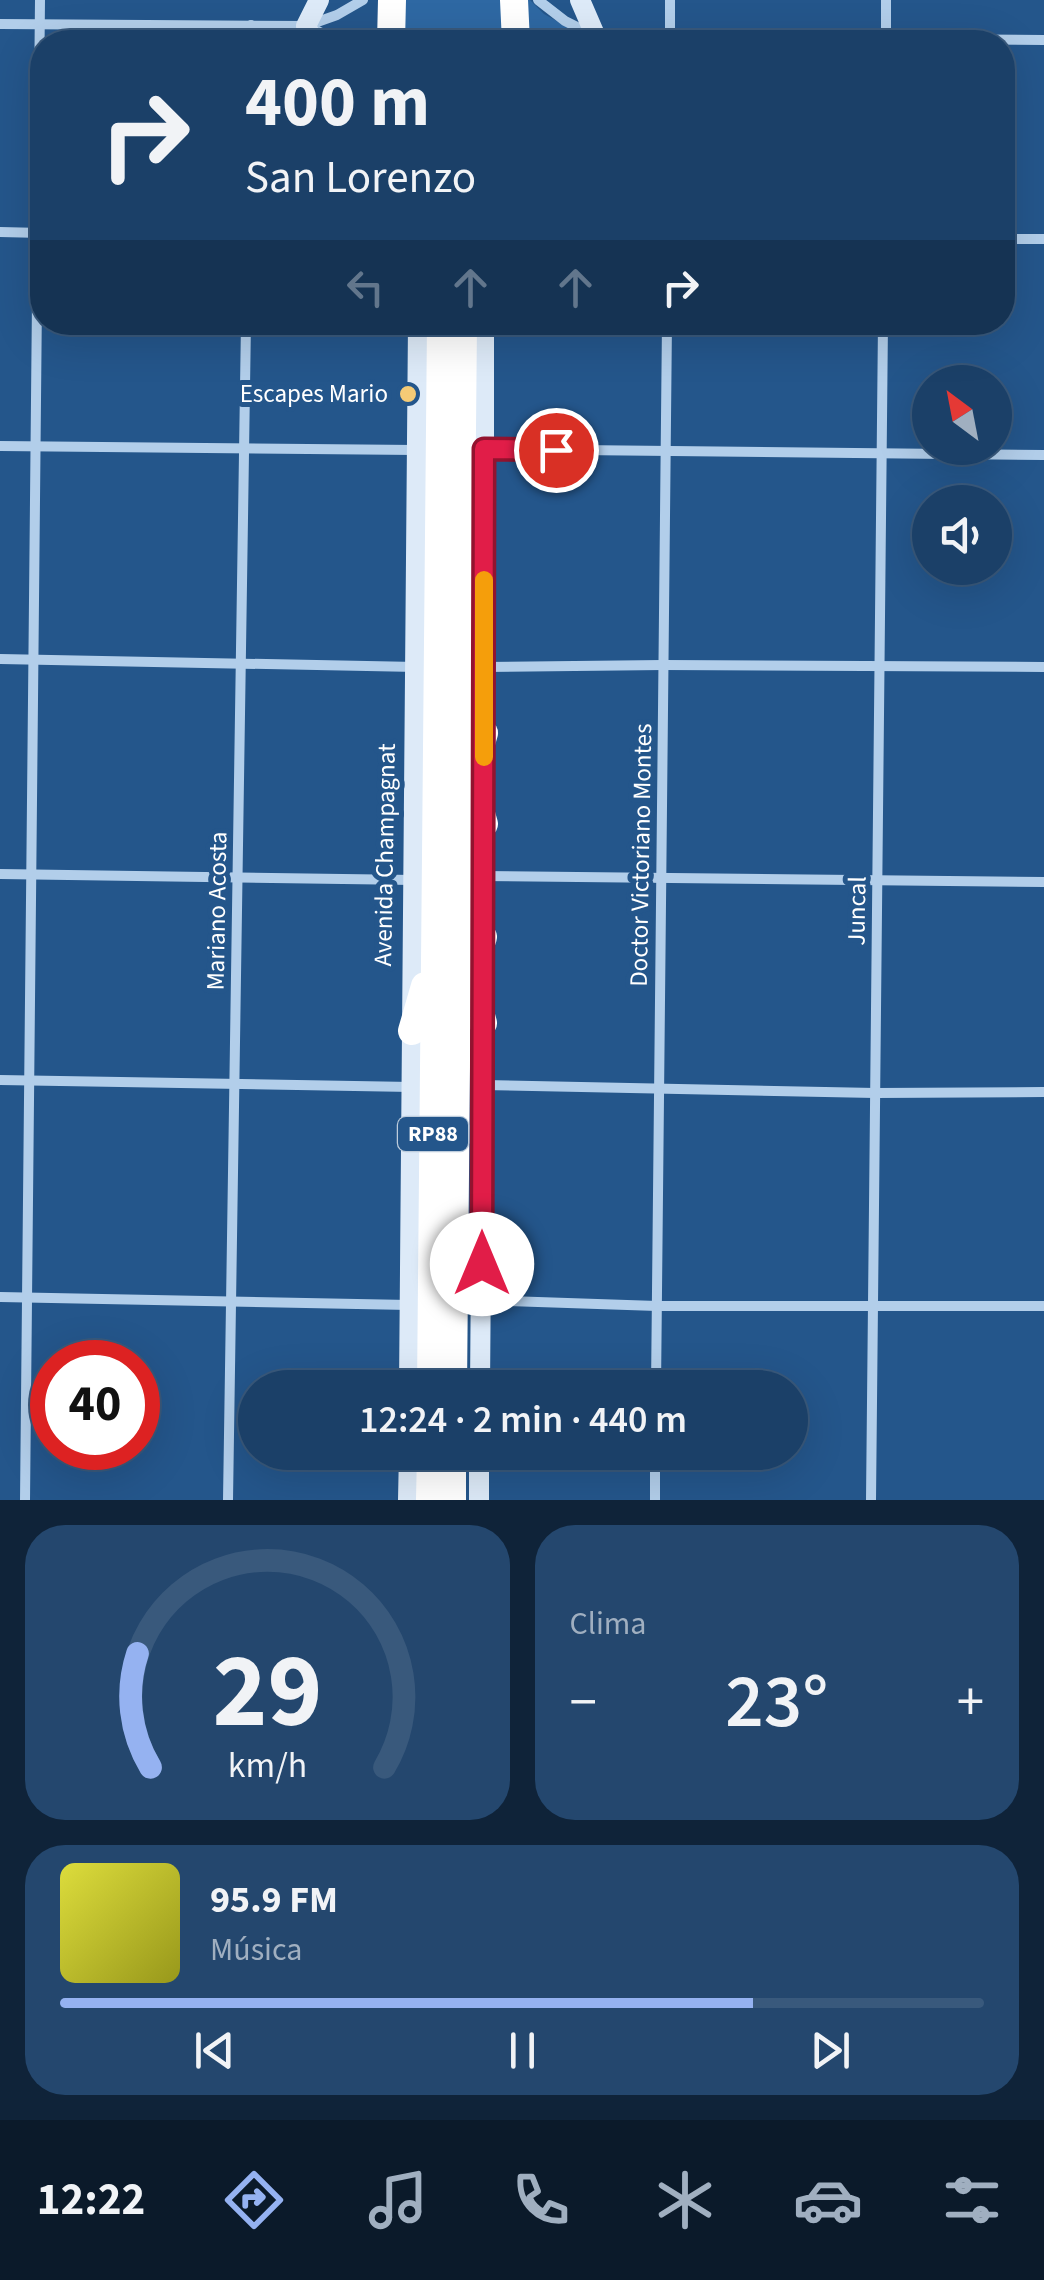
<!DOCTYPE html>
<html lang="es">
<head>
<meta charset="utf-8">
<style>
	body { margin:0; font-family:"Source Sans 3",sans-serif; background:#24476e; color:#f1f3f6; height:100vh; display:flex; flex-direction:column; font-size:38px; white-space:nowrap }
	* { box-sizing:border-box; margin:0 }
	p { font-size:32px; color:#a0afc0 }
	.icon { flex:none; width:55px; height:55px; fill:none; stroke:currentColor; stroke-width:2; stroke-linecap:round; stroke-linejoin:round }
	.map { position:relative; height:1500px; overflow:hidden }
	.sheet { display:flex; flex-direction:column; gap:25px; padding:25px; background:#0f2339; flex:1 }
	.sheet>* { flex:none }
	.top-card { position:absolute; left:30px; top:30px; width:985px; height:305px; border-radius:40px; box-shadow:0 10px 40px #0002,0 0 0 2px #39597c; background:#1b4068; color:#f1f3f6; overflow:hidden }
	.needle { width:65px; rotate:328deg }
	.buttons { position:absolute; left:912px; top:365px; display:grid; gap:20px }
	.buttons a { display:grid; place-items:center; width:100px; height:100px; border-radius:50%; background:#1b4068; box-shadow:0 10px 40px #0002,0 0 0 2px #39597c; font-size:50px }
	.speed { position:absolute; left:30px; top:1340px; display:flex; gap:20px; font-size:50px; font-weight:700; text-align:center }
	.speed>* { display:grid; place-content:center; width:130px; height:130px; border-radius:50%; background:#1b4068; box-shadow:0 10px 40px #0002,0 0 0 2px #39597c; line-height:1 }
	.speed .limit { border:15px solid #d22; background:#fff; color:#111 }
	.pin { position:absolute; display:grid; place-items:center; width:85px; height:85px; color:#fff; margin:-42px; border:5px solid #fff; border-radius:50%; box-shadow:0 2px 10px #0007 }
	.me { position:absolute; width:110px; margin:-55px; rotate:0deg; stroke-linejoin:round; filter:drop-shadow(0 0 8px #0008) }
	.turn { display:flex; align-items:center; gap:35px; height:210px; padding:0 50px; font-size:45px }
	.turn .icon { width:130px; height:130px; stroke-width:2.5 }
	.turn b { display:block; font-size:70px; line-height:85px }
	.lanes { display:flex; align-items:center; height:95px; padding:0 50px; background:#0003; justify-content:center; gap:50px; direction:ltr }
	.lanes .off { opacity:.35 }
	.big { font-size:75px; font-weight:600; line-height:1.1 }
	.sheet .widget { flex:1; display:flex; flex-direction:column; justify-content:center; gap:15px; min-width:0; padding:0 35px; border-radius:40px; background:#24476e }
	.sheet .dial { align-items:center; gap:0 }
	.dial svg { height:260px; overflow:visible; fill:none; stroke:#39597c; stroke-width:7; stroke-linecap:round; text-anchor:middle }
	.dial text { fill:#f1f3f6; stroke:none }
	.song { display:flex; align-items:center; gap:30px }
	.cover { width:120px; height:120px; border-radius:15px; background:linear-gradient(135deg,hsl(60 70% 55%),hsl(60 70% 35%)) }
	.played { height:10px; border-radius:5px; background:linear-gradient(90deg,#95b2f1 75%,#39597c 75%) }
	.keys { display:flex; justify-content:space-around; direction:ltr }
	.heat { display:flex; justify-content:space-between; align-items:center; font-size:55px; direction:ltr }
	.sheet .tiles { flex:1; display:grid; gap:25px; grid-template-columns:1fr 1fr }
	.widget:last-child { grid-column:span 2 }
	.trip { position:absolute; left:238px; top:1370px; width:570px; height:100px; border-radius:50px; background:#1b4068; box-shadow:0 10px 40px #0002,0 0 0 2px #39597c; font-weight:600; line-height:100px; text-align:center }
	.tabs { display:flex; height:160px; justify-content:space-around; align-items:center; background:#0b1a2a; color:#a0afc0 }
	.tabs .icon { width:70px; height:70px }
	.tabs .selected { color:#95b2f1 }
	.tabs b { font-size:45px; color:#f1f3f6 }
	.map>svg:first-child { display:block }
	.green { fill:#2e68a3 }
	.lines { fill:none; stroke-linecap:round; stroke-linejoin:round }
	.street { stroke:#b2ceea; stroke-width:10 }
	.secondary { stroke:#ddeaf8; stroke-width:20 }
	.highway { stroke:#fff; stroke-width:28 }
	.route-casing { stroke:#92132f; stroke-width:25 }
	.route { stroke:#e11d48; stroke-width:18 }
	.slow { stroke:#f59e0b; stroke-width:18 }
	.poi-dot { fill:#f5cb76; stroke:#24568b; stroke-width:4 }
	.labels { text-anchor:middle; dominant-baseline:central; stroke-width:10; stroke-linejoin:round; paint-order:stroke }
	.shield { fill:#24568b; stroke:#bdccdc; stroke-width:2.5 }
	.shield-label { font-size:22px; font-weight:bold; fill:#fff }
	.poi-label { font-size:25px; fill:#fff; stroke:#24568b; text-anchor:end }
	.street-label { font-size:25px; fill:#fff; stroke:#24568b }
</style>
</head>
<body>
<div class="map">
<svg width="1044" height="1500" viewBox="0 0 1044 1500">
	<rect width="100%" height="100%" fill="#24568b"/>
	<!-- green -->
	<g class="green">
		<path d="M 401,0 L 504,0 L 507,42 L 400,42 Z"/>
		<path d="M 521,0 L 530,0 L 544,14 L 584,36 L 562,42 L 524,42 Z"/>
	</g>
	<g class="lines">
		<!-- street -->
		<g class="street">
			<path d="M 538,0 L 565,21 L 595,36"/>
			<path d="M 0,24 L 306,26 L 337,15 L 363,0"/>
			<path d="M 312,28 L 338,42"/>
			<path d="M 251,42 L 251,25"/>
			<path d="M 574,42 L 596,37 L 1044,40"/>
			<path d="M 670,42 L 670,0"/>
			<path d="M 886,42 L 886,0"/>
			<path d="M 0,232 L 42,233"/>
			<path d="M 1002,239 L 1044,239"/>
			<path d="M 0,446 L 416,450"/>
			<path d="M 484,449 L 1044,455"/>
			<path d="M 0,659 L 417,667"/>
			<path d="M 483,667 L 663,665 L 1044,667"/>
			<path d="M 0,874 L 414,880"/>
			<path d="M 480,876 L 1044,882"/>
			<path d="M 0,1080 L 412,1087"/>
			<path d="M 483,1085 L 875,1093 L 1044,1092"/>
			<path d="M 0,1297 L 409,1305"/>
			<path d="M 482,1300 L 657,1306 L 1044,1306"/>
			<path d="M 656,1388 L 667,322"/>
			<path d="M 25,1500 L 40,0"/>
			<path d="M 228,1500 L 246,322"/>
			<path d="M 655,1500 L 655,1452"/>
			<path d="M 871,1500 L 883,322"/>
		</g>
		<!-- secondary -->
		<g class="secondary">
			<path d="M 580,0 L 596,37 L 594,42"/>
			<path d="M 314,42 L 306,26 L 319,0"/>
			<path d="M 484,745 L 484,322"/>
			<path d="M 483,950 L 484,809"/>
			<path d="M 409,1388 L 418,322"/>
			<path d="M 480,1388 L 483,1009"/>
			<path d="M 408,1500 L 409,1452"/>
			<path d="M 479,1500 L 479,1452"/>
		</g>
		<!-- highway -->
		<g class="highway">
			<path d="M 514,0 L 516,42"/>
			<path d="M 391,42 L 392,0"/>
			<path d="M 468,768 L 484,824"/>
			<path d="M 468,788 L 484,733"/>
			<path d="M 465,957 L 483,1023"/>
			<path d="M 469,981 L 483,937"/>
			<path d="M 412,1031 L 425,986"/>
			<path d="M 431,1388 L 441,322"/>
			<path d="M 453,1388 L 463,322"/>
			<path d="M 430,1500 L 431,1452"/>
			<path d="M 452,1500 L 452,1452"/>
		</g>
	</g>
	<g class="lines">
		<!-- route casing -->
		<g class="route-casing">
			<path id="route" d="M 482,1264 L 484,449 L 556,450"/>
		</g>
		<!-- route -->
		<use href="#route" class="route"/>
		<!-- slow -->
		<path class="slow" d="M 484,580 L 484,757"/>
	</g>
	<!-- markers -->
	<circle class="poi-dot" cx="408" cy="394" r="10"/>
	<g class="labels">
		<!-- shield labels -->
		<rect class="shield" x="398" y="1117" width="70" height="34" rx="8"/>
		<g class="shield-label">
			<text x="433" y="1134">RP88</text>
		</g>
		<!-- poi labels -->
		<g class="poi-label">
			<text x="388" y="394">Escapes Mario</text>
		</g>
		<!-- street labels -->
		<g class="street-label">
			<text transform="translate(385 855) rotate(-89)">Avenida Champagnat</text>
			<text transform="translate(641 855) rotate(-89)">Doctor Victoriano Montes</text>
			<text transform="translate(217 911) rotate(-89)">Mariano Acosta</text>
			<text transform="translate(857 911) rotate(-89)">Juncal</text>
		</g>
	</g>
</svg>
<div class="buttons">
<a><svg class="needle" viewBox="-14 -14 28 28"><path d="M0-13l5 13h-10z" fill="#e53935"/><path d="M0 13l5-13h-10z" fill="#a0afc0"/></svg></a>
<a><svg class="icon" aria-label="sound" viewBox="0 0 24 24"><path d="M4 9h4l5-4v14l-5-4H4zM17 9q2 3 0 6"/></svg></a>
</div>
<div class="speed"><div class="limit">40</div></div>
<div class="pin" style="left:556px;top:450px;background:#d93025"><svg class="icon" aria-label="arrive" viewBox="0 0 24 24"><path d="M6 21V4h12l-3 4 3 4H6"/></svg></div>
<svg class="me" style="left:482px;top:1264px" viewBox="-20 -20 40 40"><circle r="19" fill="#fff"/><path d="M0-13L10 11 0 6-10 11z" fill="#e11d48"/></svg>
<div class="trip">12:24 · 2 min · 440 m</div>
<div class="top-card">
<div class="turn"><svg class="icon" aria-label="right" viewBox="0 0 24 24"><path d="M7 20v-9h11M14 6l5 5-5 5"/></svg><div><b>400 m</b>San Lorenzo</div></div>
<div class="lanes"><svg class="icon off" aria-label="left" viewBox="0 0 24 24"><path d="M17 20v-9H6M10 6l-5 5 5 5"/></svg><svg class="icon off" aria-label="ahead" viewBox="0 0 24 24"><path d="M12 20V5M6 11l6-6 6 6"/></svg><svg class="icon off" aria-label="ahead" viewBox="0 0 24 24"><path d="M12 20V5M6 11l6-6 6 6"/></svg><svg class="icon" aria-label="right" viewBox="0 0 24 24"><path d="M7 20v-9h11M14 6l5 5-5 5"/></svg></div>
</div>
</div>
<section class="sheet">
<div class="tiles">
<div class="widget dial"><svg viewBox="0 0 100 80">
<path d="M14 69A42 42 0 1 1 86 69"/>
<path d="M14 69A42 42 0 0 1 10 34" stroke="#95b2f1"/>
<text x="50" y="56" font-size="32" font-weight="700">29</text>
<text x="50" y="72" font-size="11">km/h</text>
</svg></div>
<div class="widget"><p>Clima</p>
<div class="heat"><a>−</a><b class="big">23°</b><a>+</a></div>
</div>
<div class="widget">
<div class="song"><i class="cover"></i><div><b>95.9 FM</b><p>Música</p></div></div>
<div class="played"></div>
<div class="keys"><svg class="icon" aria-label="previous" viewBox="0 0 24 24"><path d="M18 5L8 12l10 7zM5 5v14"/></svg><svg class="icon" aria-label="pause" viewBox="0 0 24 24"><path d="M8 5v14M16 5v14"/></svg><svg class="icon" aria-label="next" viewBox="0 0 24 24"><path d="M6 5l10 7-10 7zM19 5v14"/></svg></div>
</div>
</div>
</section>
<nav class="tabs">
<b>12:22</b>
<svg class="icon selected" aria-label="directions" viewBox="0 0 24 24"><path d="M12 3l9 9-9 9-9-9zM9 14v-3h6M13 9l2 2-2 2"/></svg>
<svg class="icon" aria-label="music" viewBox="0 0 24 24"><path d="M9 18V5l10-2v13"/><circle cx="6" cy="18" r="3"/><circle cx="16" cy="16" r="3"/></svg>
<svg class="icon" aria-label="phone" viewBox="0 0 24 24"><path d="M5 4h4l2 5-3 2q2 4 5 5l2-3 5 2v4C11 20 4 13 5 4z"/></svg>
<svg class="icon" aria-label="climate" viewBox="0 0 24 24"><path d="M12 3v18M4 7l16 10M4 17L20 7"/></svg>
<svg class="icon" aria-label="car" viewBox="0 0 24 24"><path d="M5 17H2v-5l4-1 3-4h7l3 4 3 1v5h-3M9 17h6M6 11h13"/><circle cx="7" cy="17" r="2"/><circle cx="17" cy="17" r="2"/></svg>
<svg class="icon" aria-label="filters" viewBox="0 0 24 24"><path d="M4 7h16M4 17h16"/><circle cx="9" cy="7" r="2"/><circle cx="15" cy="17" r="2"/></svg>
</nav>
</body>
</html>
